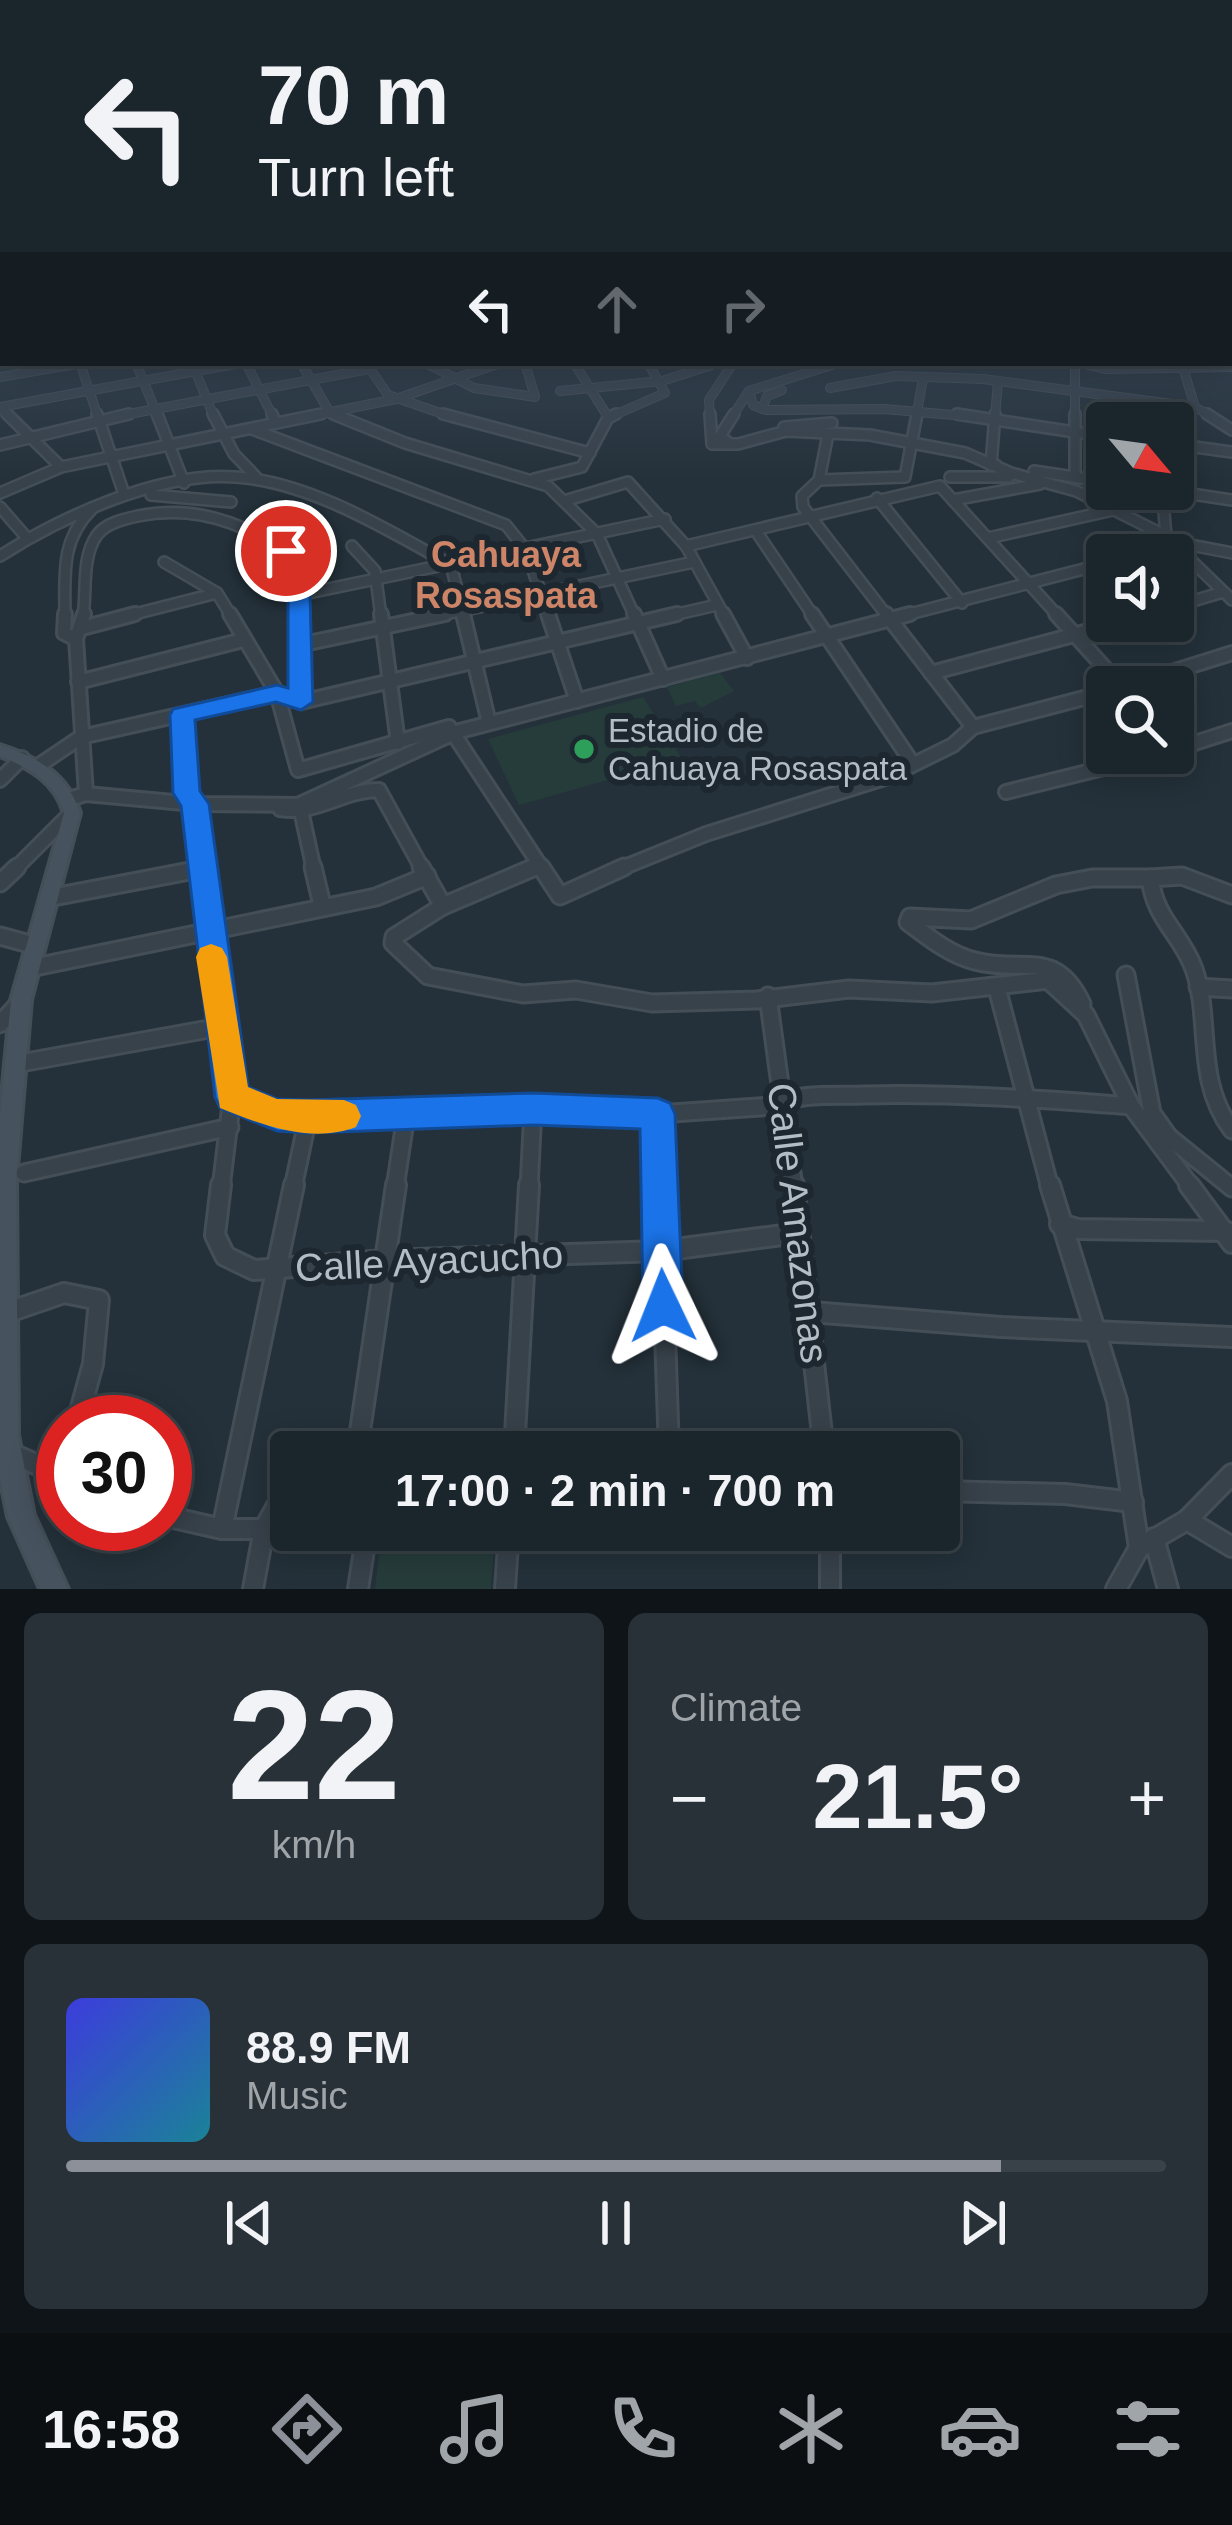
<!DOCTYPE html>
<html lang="en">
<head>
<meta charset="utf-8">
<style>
	body { margin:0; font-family:Arial,sans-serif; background:#283138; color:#f1f3f6; height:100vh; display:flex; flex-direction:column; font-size:45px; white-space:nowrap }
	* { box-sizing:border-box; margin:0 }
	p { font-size:39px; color:#a0a5a9 }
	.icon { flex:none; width:66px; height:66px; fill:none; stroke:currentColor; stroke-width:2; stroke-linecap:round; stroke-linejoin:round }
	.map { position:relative; height:1589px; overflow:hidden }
	.panel { display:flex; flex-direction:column; gap:24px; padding:24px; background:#0f1418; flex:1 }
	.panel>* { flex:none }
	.banner { position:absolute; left:0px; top:0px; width:1233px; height:366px; box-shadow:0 6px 30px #0003,0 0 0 3px #394248; background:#1b252c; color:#f1f3f6; overflow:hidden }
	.needle { width:78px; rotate:119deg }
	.buttons { position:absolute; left:1086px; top:402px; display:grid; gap:24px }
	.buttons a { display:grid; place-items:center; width:108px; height:108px; border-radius:12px; background:#1b252c; box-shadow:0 6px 30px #0003,0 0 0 3px #394248; font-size:60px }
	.speed { position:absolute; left:36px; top:1395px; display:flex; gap:24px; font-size:60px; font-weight:700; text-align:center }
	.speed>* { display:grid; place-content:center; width:156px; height:156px; border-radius:50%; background:#1b252c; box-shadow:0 6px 30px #0003,0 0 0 3px #394248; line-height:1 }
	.speed .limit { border:18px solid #d22; background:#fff; color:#111 }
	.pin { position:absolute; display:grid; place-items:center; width:102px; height:102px; color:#fff; margin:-51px; border:6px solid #fff; border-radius:50%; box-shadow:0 3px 12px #0007 }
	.me { position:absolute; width:132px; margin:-66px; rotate:358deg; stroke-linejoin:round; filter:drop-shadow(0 0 9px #0008) }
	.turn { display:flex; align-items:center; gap:42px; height:252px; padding:0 60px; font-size:54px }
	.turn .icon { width:156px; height:156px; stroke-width:2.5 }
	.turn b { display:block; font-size:84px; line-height:102px }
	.lanes { display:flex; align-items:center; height:114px; padding:0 60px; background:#0003; justify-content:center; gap:60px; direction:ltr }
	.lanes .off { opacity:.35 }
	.big { font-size:90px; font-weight:700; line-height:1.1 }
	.panel .tile { flex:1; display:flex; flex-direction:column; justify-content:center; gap:18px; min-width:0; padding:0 42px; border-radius:18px; background:#283138 }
	.panel .dial { align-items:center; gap:0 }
	.dial b { font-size:156px; line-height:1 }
	.song { display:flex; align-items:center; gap:36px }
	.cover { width:144px; height:144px; border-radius:18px; background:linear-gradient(135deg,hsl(240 70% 55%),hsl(190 70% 35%)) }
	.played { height:12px; border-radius:6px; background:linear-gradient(90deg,#8c9099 85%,#394248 85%) }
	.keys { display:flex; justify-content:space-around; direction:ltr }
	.heat { display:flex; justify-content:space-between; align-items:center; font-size:66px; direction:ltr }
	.panel .tiles { flex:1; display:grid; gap:24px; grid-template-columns:1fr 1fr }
	.tile:last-child { grid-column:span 2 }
	.trip { position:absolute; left:270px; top:1431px; width:690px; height:120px; border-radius:12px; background:#1b252c; box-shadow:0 6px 30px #0003,0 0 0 3px #394248; font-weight:700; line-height:120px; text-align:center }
	.dock { display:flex; height:192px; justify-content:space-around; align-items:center; background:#0b0f12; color:#a0a5a9 }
	.dock .icon { width:84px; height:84px }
	.dock .current { color:#8c9099 }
	.dock b { font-size:54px; color:#f1f3f6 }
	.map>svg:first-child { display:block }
	.green { fill:#263c3b }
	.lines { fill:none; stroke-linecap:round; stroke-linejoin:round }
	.street-far4-casing { stroke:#444e57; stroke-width:10 }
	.street-far3-casing { stroke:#444e57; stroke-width:14 }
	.street-far2-casing { stroke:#444e57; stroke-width:18 }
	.street-far1-casing { stroke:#444e57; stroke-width:21 }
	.street-casing { stroke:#444e57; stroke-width:24 }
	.secondary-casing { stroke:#444e57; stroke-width:6 }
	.street-far4 { stroke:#38424b; stroke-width:8 }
	.street-far3 { stroke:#38424b; stroke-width:9 }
	.street-far2 { stroke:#38424b; stroke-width:12 }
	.street-far1 { stroke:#38424b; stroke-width:15 }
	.street { stroke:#38424b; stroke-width:18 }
	.secondary { fill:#46525e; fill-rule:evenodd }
	.route { fill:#1a73e8; stroke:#114b97; stroke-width:3 }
	.slow { fill:#f59e0b }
	.leisure-dot { fill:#2e9e5b; stroke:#1d2730; stroke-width:4.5 }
	.labels { text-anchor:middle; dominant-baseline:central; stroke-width:12; stroke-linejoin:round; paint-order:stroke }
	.poi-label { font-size:33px; fill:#b3bdc6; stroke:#1d2730; text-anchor:start }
	.neighbourhood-label { font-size:36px; font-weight:bold; fill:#ce8567; stroke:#1d2730 }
	.near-street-label { font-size:39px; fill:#b3bdc6; stroke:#1d2730 }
</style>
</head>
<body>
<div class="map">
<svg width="1232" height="1589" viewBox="0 0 1232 1589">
	<rect width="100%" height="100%" fill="#24313a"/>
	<!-- green -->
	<g class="green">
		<path d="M 720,673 L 734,691 L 701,708 L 695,701 L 676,706 L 667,687 Z"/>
		<path d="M 643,697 L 682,759 L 519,805 L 488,739 Z"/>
		<path d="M 382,1530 L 495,1530 L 491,1589 L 375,1589 Z"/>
	</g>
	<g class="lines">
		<!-- street-far4 casing -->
		<g class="street-far4-casing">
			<g id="street-far4">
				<path d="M 80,363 L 98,417"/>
				<path d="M 136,363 L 158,417"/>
				<path d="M 192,363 L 214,417"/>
				<path d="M 246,363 L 273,417"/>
				<path d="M 301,363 L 330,413 L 341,417"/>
				<path d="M 366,363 L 388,395 L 452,417"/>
				<path d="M 426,363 L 474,388 L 535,397 L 525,363"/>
				<path d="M 574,363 L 608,417"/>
				<path d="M 1075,363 L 1075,417"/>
				<path d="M 1081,363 L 1105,369 L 1232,367"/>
				<path d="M 1177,366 L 1184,371 L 1195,407"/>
				<path d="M 0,377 L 81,363"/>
				<path d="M 830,388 L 896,376 L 983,379 L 1195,407 L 1212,417"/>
				<path d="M 560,391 L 662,381 L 718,363"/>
				<path d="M 749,391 L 753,405 L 766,410 L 884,409 L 977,417"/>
				<path d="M 1150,401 L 1152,417"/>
				<path d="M 0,407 L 240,363"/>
				<path d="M 0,408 L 10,417"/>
				<path d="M 762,409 L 767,396 L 782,390"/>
				<path d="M 113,417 L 369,369"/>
				<path d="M 306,417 L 396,399 L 500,363"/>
				<path d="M 610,417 L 665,393 L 648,363"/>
				<path d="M 710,417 L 709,400 L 733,363"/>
				<path d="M 732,417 L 749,391 L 838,363"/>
				<path d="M 916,417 L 923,379"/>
				<path d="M 995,417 L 998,381"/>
			</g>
		</g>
		<!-- street-far3 casing -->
		<g class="street-far3-casing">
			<g id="street-far3">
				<path d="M 7,414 L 61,467"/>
				<path d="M 97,414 L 124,494"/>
				<path d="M 157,414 L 184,483"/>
				<path d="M 213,414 L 234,454 L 256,477"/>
				<path d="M 272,414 L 276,423"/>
				<path d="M 333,414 L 405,443 L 548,486 L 597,534 L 635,617"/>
				<path d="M 443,414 L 590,453"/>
				<path d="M 710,414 L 712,444 L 738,444 L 786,431 L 870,435 L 965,453 L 1011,473 L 1076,491 L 1166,536 L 1232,600"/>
				<path d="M 957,414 L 1107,437"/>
				<path d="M 995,414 L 991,465 L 996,465"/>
				<path d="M 1075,414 L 1075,477"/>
				<path d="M 1152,414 L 1153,423"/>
				<path d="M 1207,414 L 1232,430"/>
				<path d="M 784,427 L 832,423"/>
				<path d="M 252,429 L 506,525 L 526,550 L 549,617"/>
				<path d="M 828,434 L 819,480 L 802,496 L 803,507 L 888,617"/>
				<path d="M 729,443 L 720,436 L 734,414"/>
				<path d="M 1173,444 L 1232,452"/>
				<path d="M 0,445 L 129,414"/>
				<path d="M 1034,471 L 1107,482"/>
				<path d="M 950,477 L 1009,477"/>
				<path d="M 534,479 L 582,467 L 608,418 L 616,414"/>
				<path d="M 819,480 L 905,477 L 917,414"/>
				<path d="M 1158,489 L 1232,500"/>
				<path d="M 1162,489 L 1166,536"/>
				<path d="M 0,493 L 61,467 L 321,414"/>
				<path d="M 151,495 L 231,502"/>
				<path d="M 877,498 L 962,603"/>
				<path d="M 953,500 L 1040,484"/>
				<path d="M 564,501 L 628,482 L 686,546 L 725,617"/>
				<path d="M 0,507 L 27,538"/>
				<path d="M 756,531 L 814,617"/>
				<path d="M 988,538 L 1113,510"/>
				<path d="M 1175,542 L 1232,553"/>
				<path d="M 352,546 L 375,571 L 381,617"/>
				<path d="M 686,546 L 940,486 L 1059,617"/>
				<path d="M 286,551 L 299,595 L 299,617"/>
				<path d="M 1138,555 L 1177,544"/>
				<path d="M 0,556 C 61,517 161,471 236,477 C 310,482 388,530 451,565 L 464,617"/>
				<path d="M 164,562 L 217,593 L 232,617"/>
				<path d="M 299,595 L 665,519"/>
				<path d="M 1173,607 L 1223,592"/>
				<path d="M 65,617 C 65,576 60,540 92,509"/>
				<path d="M 83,617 C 87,591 81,558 97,535 C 106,523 124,519 138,516 C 207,502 257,531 312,568"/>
				<path d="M 123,617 L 217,593"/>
				<path d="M 431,617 L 694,562"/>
				<path d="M 664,617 L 717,605"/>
				<path d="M 898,617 L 1107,563"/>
			</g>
		</g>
		<!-- street-far2 casing -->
		<g class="street-far2-casing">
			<g id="street-far2">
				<path d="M 65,614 L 64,633 L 76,639"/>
				<path d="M 84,614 L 76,639 L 86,794"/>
				<path d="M 230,614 L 277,693 L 298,770 L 449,727 L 543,870"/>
				<path d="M 299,614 L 301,702"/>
				<path d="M 381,614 L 398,743"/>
				<path d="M 463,614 L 489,723"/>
				<path d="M 548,614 L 577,701"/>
				<path d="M 634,614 L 663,679"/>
				<path d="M 723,614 L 747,658"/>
				<path d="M 812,614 L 913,764"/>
				<path d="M 886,614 L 973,727"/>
				<path d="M 1056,614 L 1122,687"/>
				<path d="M 82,628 L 135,614"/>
				<path d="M 299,645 L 445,614"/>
				<path d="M 931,673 L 1126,621"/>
				<path d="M 78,682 L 243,640"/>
				<path d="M 1124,687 L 1232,653"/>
				<path d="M 182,715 L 187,793 L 195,804 L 203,870"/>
				<path d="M 1173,750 L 1232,731"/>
				<path d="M 38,766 L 81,737 L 277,693 L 301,702 L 677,614"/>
				<path d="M 0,780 L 22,758"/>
				<path d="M 1006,792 L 1164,753"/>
				<path d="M 69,799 L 86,794 L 195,804 L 298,805 L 456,732 L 910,614"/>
				<path d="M 280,809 C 317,815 343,790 379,790 L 423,870"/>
				<path d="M 302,815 L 314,870"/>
				<path d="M 14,870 L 71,813"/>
				<path d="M 528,870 L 539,865"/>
				<path d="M 617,870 L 706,834 L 888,777 L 953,745 L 973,727 L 1107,692"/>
			</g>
		</g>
		<!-- street-far1 casing -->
		<g class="street-far1-casing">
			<g id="street-far1">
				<path d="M 203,867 L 232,1097 L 221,1188"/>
				<path d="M 313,867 L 322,905"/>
				<path d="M 421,867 L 443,906"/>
				<path d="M 535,867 L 443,906 L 394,937 L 393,943 L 428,976 L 523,994 L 576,990 L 652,1003 L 757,1000 L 849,989 L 932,993 L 1048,980 L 1086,1015 L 1131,1106 L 1192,1188"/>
				<path d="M 541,867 L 560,896 L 624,867"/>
				<path d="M 0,883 L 17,867"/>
				<path d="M 1232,895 L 1182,876 L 1150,878 C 1155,920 1181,933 1194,969 C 1212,1020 1194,1080 1232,1130"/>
				<path d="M 48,898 L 200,869"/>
				<path d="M 0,936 L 37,946"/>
				<path d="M 30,968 L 376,897 L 427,876"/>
				<path d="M 1126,975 L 1152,1113 L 1169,1137"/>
				<path d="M 1198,987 L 1232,989"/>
				<path d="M 997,988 L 1050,1188"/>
				<path d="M 768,996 L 794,1188"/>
				<path d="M 1082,1004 C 1055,947 1024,974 975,961 C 950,955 928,937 908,922 L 910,917 L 971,920 L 1056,885 L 1092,878 L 1150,878"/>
				<path d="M 0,1024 L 21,1001"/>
				<path d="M 15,1064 L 220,1027"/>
				<path d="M 232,1097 L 277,1115 L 308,1117 L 533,1109 L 658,1114 L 773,1106 C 799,1092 835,1096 864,1095 C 954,1093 1041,1099 1131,1106"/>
				<path d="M 658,1114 L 660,1188"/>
				<path d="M 1161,1138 L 1169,1137 L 1232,1188"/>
				<path d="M 24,1173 L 230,1127"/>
				<path d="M 293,1188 L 308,1117"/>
				<path d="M 395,1188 L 406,1115"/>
				<path d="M 529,1188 L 533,1109"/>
			</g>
		</g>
		<!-- street casing -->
		<g class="street-casing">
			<g id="street">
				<path d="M 221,1185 L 215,1235 L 225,1256 L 254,1270 L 386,1260 L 661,1251 L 798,1233"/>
				<path d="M 660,1185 L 669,1452"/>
				<path d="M 794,1185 L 824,1452"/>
				<path d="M 1050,1185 L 1117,1401 L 1139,1548"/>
				<path d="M 1189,1185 L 1232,1243"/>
				<path d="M 1060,1224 L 1078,1229 L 1225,1231"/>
				<path d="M 811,1312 L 1001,1327 L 1232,1337"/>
				<path d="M 3,1314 L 64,1293 L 99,1300 L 93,1364 L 77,1422"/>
				<path d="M 8,1452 L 63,1476"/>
				<path d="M 357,1452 L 396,1185"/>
				<path d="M 514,1452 L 529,1185"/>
				<path d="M 939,1491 L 1065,1494 L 1133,1502"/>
				<path d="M 165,1516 L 222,1529 L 264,1529 L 278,1504 L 291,1503"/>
				<path d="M 1187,1520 L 1232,1547"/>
				<path d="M 222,1529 L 294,1185"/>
				<path d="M 830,1530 L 830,1589"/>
				<path d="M 1154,1538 L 1168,1589"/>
				<path d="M 253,1589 L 264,1529"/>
				<path d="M 358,1589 L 367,1530"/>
				<path d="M 505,1589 L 509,1530"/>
				<path d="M 1116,1589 L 1139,1548 L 1187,1520 L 1232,1474"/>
			</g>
		</g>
		<!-- secondary casing -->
		<g class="secondary-casing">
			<g id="secondary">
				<path d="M 3,280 L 3,286 L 0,287 L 0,281 Z"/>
				<path d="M 1230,340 L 1232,341 L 1232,347 L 1230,346 Z"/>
				<path d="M 0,745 C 37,757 68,774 80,813 L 31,1000 L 16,1180 L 18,1435 L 34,1515 L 68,1589 L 40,1589 L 8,1517 L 0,1477 L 0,1117 L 11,1000 L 64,813 C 54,781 29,768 0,756 Z"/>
			</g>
		</g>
		<!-- street-far4 -->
		<use href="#street-far4" class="street-far4"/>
		<!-- street-far3 -->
		<use href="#street-far3" class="street-far3"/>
		<!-- street-far2 -->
		<use href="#street-far2" class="street-far2"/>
		<!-- street-far1 -->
		<use href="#street-far1" class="street-far1"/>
		<!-- street -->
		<use href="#street" class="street"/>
		<!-- secondary -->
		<use href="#secondary" class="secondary"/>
	</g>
	<!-- sky -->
	<linearGradient id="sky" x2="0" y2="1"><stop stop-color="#141b20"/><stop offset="0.54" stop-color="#3f4e60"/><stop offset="1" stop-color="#3f4e60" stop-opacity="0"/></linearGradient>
	<rect width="1232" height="480" fill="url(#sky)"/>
	<!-- route -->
	<path class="route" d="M 286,544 L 296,551 L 310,595 L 313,702 L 301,710 L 276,702 L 195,720 L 200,791 L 209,804 L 248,1087 L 277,1099 L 308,1100 L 533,1093 L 658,1098 L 670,1103 L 675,1114 L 683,1306 L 677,1320 L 663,1326 L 649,1320 L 643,1306 L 640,1129 L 533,1125 L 308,1133 L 277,1131 L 220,1108 L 215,1097 L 181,806 L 173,793 L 170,715 L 173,709 L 277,685 L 288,688 L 288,595 L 275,551 Z"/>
	<!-- slow -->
	<path class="slow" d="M 211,944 L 222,948 L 227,957 L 248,1087 L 277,1099 L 344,1100 L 356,1105 L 361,1116 L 356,1127 C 311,1144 262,1125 220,1108 L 196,957 L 200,948 Z"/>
	<!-- markers -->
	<circle class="leisure-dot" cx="584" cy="749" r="12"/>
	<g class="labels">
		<!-- poi labels -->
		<g class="poi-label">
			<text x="608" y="730">Estadio de<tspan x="608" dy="38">Cahuaya Rosaspata</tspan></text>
		</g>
		<!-- neighbourhood labels -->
		<g class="neighbourhood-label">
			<text x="506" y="554">Cahuaya<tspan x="506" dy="41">Rosaspata</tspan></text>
		</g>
		<!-- near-street labels -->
		<g class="near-street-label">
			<text transform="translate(798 1223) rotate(83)">Calle Amazonas</text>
			<text transform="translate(429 1261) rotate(-3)">Calle Ayacucho</text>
		</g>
	</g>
</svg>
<div class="buttons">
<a><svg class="needle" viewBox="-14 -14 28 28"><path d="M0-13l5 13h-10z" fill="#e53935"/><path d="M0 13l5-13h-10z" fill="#a0a5a9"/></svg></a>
<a><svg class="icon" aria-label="sound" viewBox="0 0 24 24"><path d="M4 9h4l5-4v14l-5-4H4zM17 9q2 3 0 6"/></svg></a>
<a><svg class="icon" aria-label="search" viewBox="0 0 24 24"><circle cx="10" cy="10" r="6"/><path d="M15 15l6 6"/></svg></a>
</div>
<div class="speed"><div class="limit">30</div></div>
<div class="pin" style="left:286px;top:551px;background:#d93025"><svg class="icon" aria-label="arrive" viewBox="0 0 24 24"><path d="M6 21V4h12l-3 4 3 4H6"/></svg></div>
<svg class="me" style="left:663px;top:1306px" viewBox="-20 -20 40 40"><path d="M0-17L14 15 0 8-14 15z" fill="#1a73e8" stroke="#fff" stroke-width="4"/></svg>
<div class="trip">17:00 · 2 min · 700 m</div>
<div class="banner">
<div class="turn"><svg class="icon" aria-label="left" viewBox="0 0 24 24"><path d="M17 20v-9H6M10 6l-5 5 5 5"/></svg><div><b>70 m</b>Turn left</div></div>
<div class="lanes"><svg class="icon" aria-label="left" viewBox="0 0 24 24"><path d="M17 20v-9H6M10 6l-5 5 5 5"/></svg><svg class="icon off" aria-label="ahead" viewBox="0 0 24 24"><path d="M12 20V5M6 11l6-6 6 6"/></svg><svg class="icon off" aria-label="right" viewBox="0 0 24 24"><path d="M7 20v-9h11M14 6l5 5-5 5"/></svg></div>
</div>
</div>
<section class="panel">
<div class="tiles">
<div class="tile dial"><b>22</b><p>km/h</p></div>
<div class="tile"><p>Climate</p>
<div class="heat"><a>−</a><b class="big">21.5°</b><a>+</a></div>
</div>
<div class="tile">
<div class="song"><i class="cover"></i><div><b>88.9 FM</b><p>Music</p></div></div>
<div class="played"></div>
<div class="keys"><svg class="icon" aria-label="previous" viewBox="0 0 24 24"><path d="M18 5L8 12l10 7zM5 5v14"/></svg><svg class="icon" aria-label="pause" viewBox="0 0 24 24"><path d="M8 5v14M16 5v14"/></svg><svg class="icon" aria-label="next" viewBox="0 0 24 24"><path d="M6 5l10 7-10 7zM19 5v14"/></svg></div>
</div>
</div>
</section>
<nav class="dock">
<b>16:58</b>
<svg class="icon current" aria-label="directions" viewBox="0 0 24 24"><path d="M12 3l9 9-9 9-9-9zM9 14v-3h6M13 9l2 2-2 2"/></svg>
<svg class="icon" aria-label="music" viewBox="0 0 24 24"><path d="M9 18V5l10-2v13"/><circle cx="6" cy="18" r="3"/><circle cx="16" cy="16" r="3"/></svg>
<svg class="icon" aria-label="phone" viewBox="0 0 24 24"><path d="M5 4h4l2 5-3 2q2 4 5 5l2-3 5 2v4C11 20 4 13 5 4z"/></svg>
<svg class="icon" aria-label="climate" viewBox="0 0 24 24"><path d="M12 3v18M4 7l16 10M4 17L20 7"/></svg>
<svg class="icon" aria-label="car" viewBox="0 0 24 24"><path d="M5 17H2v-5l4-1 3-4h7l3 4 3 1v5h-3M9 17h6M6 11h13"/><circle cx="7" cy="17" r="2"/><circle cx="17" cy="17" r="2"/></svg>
<svg class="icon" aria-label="filters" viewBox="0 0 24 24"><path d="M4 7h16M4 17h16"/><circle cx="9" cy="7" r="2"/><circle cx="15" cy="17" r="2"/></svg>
</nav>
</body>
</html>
